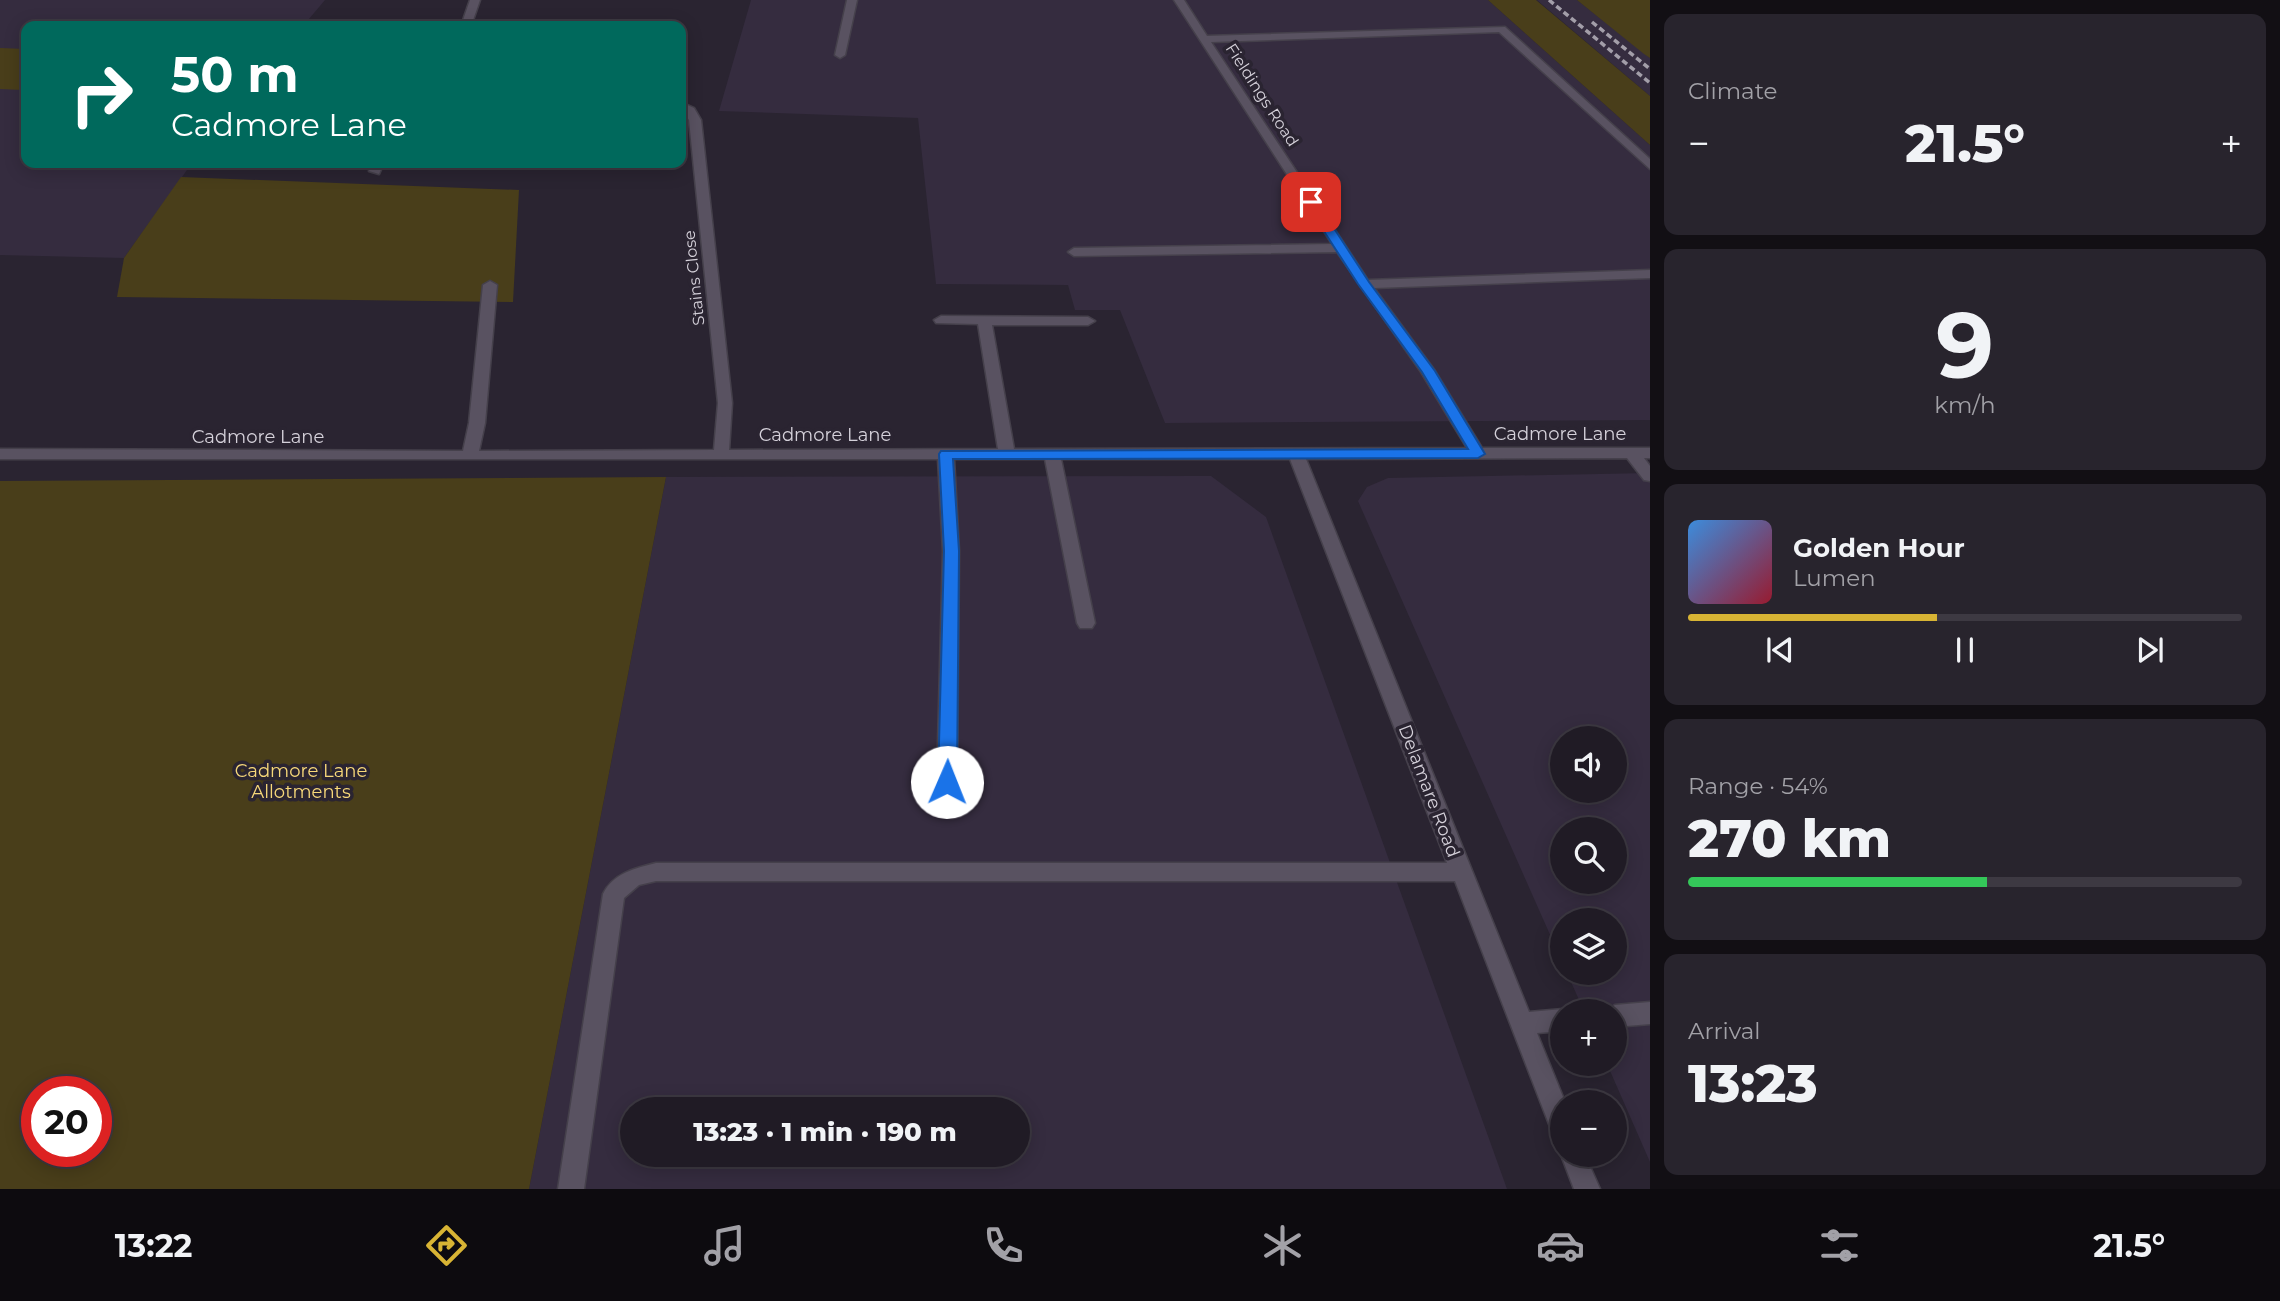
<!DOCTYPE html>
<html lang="en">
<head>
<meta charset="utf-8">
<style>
	body { margin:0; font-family:Montserrat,sans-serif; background:#28242d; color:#f1f3f6; height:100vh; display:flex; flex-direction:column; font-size:26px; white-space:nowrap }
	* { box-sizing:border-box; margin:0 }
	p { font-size:23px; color:#a2a1a7 }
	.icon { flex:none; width:38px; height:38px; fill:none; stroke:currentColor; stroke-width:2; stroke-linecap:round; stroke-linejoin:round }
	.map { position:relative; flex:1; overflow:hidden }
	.panel { display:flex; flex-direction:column; gap:14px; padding:14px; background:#120f14; width:630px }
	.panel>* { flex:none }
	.top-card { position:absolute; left:21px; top:21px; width:665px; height:147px; border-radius:14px; box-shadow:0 4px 18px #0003,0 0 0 2px #3d3942; background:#00695c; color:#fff; overflow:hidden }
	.controls { position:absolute; left:1550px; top:726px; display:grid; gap:14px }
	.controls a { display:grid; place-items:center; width:77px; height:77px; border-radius:50%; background:#201b25; box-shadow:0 4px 18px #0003,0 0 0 2px #3d3942; font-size:35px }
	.speed { position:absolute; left:21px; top:1076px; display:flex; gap:14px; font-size:35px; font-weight:700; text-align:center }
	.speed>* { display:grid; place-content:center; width:91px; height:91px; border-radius:50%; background:#201b25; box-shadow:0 4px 18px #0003,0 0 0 2px #3d3942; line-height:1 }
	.speed .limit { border:10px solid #d22; background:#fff; color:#111 }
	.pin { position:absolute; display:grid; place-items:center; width:60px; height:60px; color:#fff; margin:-30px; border-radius:14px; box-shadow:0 4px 10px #0006 }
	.me { position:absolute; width:77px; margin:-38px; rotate:1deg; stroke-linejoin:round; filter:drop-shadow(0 0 5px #0008) }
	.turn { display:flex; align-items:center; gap:24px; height:147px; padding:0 35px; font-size:32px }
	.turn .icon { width:91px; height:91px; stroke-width:2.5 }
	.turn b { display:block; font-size:49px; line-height:60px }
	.big { font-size:52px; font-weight:800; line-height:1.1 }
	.panel .tile { flex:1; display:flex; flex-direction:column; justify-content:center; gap:10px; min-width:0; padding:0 24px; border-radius:14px; background:#28242d }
	.panel .dial { align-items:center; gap:0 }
	.dial b { font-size:91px; line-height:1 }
	.song { display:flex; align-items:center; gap:21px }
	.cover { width:84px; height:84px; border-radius:10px; background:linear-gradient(135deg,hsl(210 70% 55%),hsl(350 70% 35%)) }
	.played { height:7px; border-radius:4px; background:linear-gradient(90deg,#d8b434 45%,#3d3942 45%) }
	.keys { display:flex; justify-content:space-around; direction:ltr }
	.heat { display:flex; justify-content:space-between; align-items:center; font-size:38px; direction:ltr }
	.charge { height:10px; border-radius:5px; background:linear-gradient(90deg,#34c759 54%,#3d3942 0) }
	.trip { position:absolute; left:620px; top:1097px; width:410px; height:70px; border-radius:35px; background:#201b25; box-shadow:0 4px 18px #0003,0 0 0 2px #3d3942; font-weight:800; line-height:70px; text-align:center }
	.dock { display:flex; height:112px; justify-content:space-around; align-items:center; background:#0d0b0f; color:#a2a1a7 }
	.dock .icon { width:49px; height:49px }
	.dock .current { color:#d8b434 }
	.dock b { font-size:32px; color:#f1f3f6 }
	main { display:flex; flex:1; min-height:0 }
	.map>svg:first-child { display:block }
	.built { fill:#352c3f; fill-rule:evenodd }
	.green { fill:#493e1a; fill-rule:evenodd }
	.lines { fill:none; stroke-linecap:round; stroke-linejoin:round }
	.minor-casing { stroke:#45404b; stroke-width:3 }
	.minor { fill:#595261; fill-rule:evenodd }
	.rail { stroke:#a39ea9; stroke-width:3.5; stroke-dasharray:6 3.5; stroke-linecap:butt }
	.route { fill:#1a73e8; stroke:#114b97; stroke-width:2 }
	.labels { text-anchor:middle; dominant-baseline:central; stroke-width:7; stroke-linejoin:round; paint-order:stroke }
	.far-street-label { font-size:16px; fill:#d5d1da; stroke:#2a2431 }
	.street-label { font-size:18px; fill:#d5d1da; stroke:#2a2431 }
	.park-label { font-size:18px; fill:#f7d879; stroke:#2a2431 }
</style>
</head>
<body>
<main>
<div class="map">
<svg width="1650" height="1189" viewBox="0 0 1650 1189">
	<rect width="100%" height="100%" fill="#2a2431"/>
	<!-- built -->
	<g class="built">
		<path d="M 0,0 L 325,0 L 303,26 L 26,26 L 26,163 L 192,163 L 124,258 L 0,255 Z"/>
		<path d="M 751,0 L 1488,0 L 1650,145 L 1650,420 L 1165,423 L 1120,310 L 1075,310 L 1068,285 L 936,284 L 918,118 L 719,111 Z"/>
		<path d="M 1537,0 L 1577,0 L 1650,58 L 1650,96 Z"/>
		<path d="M 1650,473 L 1650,1162 L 1607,1064 L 1615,1064 L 1615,1012 L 1584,1011 L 1567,973 L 1615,973 L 1615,920 L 1563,920 L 1563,964 L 1358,501 L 1367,487 L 1388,478 ZM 1563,738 L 1615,738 L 1615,791 L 1563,791 ZM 1563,830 L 1615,830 L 1615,882 L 1563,882 Z"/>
		<path d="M 1211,476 L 1266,517 L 1507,1189 L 529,1189 L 666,477 ZM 632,1110 L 1017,1110 L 1017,1155 L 632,1155 Z"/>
	</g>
	<!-- green -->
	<g class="green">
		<path d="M 1488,0 L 1536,0 L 1650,96 L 1650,145 Z"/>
		<path d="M 1577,0 L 1650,0 L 1650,58 L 1644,54 Z"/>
		<path d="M 0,48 L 26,49 L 26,87 L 23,90 L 0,89 Z"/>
		<path d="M 181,177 L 519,190 L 513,302 L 117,297 L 124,258 Z"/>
		<path d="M 666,477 L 529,1189 L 0,1189 L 0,481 ZM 96,1092 L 96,1152 L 37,1152 L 37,1092 Z"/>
	</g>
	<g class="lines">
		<!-- minor casing -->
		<g class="minor-casing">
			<g id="minor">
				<path d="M 470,0 L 480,0 L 471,26 L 461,26 Z"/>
				<path d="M 847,0 L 857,0 L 845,55 L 840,58 L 835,55 Z"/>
				<path d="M 1174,0 L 1184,0 L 1207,36 L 1505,27 L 1650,159 L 1650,169 L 1499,32 L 1211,42 L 1368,280 L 1650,270 L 1650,278 L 1374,288 L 1435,371 L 1482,448 L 1650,448 L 1650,458 L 1644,458 L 1650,466 L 1650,481 L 1644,480 L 1627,458 L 1306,459 L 1529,1012 L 1563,1009 L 1569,1012 L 1563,1012 L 1563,1031 L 1537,1033 L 1565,1102 L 1563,1102 L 1563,1140 L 1554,1137 L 1455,881 L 656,881 L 639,885 L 624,898 L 584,1189 L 558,1189 L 603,894 C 613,873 636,868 656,863 L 1447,863 L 1290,459 L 1061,459 L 1095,623 L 1092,628 L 1080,628 L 1077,623 L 1045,459 L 954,459 L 959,551 L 957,782 L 954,788 L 947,790 L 940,788 L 937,782 L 943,551 L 938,459 L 0,459 L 0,449 L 463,451 L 469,423 L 483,285 L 490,281 L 497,285 L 485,423 L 479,451 L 714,450 L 718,403 L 689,120 L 681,109 L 681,102 L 694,108 L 701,120 L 732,403 L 729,450 L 998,449 L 978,324 L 936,323 L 934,320 L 941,316 L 1088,317 L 1095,321 L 1088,325 L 992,325 L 1014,449 L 1467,448 L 1421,372 L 1337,252 L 1074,256 L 1068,252 L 1074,248 L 1332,244 Z"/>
				<path d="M 372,163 L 384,163 L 379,174 L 369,171 Z"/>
				<path d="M 1650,1002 L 1650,1024 L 1615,1027 L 1615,1012 L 1605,1012 L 1615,1005 Z"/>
				<path d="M 1563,1150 L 1563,1155 L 1585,1155 L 1600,1189 L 1574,1189 L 1561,1155 Z"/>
			</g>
		</g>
		<!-- minor -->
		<use href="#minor" class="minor"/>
		<!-- rail -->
		<g class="rail">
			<path d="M 1549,0 L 1650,83"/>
			<path d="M 1592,22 L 1650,69"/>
		</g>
	</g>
	<!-- route -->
	<path class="route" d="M 1311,198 L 1315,199 L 1369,282 L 1435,371 L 1485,454 L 1478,458 L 953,459 L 959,551 L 957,782 L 954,787 L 947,789 L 941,787 L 938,782 L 944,551 L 939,454 L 941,451 L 1468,449 L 1422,372 L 1358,284 L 1305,202 Z"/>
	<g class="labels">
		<!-- far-street labels -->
		<g class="far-street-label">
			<text transform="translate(1262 95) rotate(57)">Fieldings Road</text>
			<text transform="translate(694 278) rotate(-96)">Stains Close</text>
		</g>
		<!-- street labels -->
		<g class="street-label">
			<text x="1560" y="434">Cadmore Lane</text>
			<text x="825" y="435">Cadmore Lane</text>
			<text x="258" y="437">Cadmore Lane</text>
			<text transform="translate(1429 791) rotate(69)">Delamare Road</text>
		</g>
		<!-- park labels -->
		<g class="park-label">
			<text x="301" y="771">Cadmore Lane<tspan x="301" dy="21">Allotments</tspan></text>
		</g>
	</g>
</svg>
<div class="controls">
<a><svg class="icon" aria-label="sound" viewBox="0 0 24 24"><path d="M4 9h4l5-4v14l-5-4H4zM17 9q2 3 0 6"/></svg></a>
<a><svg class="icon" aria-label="search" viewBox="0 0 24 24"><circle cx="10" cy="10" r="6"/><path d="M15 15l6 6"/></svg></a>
<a><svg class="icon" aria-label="layers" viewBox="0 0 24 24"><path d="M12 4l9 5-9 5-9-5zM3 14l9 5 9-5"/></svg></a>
<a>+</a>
<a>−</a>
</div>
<div class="speed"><div class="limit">20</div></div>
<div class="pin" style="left:1311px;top:202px;background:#d93025"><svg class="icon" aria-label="arrive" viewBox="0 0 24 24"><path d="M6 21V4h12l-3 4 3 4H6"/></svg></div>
<svg class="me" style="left:947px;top:782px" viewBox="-20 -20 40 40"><circle r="19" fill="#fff"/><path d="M0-13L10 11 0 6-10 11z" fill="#1a73e8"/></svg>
<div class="trip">13:23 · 1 min · 190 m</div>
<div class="top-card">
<div class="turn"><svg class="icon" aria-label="right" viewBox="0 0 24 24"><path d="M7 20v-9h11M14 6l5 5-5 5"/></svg><div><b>50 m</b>Cadmore Lane</div></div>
</div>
</div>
<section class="panel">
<div class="tile"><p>Climate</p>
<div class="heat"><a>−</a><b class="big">21.5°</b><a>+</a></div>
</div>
<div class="tile dial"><b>9</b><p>km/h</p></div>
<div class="tile">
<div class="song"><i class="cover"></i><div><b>Golden Hour</b><p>Lumen</p></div></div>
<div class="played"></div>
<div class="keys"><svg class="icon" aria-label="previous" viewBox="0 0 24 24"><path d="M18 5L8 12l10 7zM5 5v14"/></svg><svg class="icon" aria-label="pause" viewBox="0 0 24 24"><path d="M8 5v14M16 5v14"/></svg><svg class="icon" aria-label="next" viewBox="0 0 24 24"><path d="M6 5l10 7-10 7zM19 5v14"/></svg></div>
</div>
<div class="tile"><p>Range · 54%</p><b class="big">270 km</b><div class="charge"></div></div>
<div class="tile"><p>Arrival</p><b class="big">13:23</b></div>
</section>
</main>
<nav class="dock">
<b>13:22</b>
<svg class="icon current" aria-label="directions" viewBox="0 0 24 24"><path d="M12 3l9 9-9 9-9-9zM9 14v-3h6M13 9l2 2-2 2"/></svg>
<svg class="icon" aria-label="music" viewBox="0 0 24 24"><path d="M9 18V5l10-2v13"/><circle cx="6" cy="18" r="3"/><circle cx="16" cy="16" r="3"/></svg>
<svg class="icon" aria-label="phone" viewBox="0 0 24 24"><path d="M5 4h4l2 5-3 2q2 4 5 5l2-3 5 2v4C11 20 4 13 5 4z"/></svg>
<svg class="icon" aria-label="climate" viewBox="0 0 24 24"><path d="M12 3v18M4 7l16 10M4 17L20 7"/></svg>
<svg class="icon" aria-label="car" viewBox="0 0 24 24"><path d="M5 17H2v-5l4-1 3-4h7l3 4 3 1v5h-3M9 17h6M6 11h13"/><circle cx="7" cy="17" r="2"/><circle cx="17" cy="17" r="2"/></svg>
<svg class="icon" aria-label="filters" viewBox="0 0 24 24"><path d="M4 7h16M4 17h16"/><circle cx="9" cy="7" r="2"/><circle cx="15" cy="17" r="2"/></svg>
<b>21.5°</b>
</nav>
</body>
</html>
